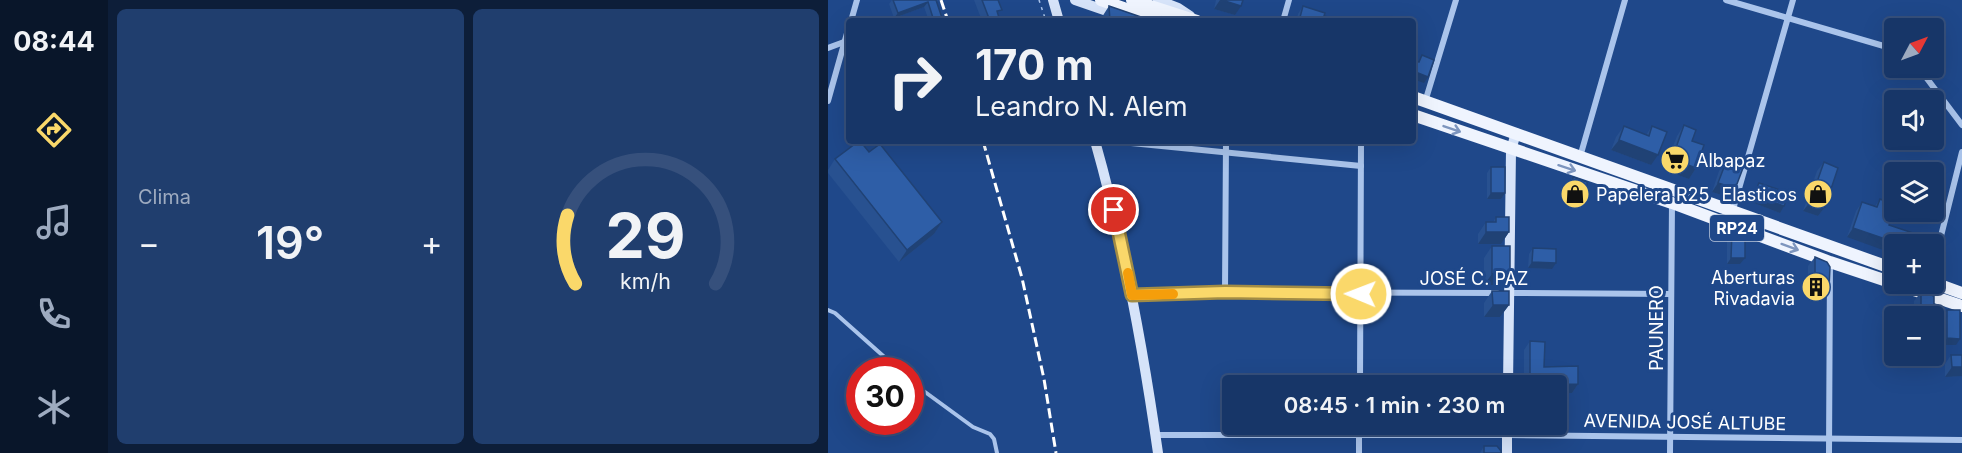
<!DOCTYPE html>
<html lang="es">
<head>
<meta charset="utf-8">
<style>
	body { margin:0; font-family:Inter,sans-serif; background:#203e6e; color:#f1f3f6; height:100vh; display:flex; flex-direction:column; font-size:22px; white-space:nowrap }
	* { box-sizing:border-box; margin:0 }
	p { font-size:20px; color:#9eabc0 }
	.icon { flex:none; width:33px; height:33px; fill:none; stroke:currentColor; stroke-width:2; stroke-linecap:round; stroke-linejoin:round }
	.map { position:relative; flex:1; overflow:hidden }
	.drawer { display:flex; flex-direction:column; gap:9px; padding:9px; background:#0d1e39; width:720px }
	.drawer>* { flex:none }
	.hud { position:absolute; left:18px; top:18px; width:570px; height:126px; border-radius:6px; box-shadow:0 6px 24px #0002,0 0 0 2px #36507c; background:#173668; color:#f1f3f6; overflow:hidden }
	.needle { width:39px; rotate:49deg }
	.fabs { position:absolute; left:1056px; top:18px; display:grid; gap:12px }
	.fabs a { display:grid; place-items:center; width:60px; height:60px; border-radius:6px; background:#173668; box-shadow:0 6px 24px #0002,0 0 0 2px #36507c; font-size:30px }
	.speed { position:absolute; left:18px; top:357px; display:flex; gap:12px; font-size:30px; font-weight:700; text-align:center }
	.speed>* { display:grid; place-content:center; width:78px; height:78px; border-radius:50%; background:#173668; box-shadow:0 6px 24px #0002,0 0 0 2px #36507c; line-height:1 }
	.speed .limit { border:9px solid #d22; background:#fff; color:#111 }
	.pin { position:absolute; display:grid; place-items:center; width:51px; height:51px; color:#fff; margin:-26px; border:3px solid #fff; border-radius:50%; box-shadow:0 2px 6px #0007 }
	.me { position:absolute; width:66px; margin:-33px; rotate:271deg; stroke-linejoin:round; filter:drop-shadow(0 0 4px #0008) }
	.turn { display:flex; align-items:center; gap:21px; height:126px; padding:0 30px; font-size:27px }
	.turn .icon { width:78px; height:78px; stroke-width:2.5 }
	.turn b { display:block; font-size:42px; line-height:51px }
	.big { font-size:45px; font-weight:600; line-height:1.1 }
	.drawer .widget { flex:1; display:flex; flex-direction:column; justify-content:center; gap:9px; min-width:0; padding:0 21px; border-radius:9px; background:#203e6e }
	.drawer .dial { align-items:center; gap:0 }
	.dial svg { height:156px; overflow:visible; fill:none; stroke:#36507c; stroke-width:7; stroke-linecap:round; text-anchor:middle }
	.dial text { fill:#f1f3f6; stroke:none }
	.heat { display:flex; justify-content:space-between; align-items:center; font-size:33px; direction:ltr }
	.drawer .tiles { flex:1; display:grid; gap:9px; grid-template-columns:repeat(2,1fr) }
	.trip { position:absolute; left:394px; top:375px; width:345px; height:60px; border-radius:6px; background:#173668; box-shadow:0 6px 24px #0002,0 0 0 2px #36507c; font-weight:600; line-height:60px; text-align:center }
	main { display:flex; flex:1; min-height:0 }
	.tab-bar { display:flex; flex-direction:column; width:108px; justify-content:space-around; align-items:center; background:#09162a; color:#9eabc0 }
	.tab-bar .icon { width:42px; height:42px }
	.tab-bar .on { color:#fad86a }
	.tab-bar b { font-size:27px; color:#f1f3f6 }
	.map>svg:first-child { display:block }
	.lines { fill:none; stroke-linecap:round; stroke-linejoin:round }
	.path { stroke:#aac4eb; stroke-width:1.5; stroke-dasharray:3 4.5; stroke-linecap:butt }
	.lane { stroke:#aac4eb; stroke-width:4 }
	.street { stroke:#aac4eb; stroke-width:6 }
	.secondary { stroke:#d6e3f9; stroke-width:10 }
	.primary { stroke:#eff4fe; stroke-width:12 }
	.rail { stroke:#fff; stroke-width:3; stroke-dasharray:10 4.5; stroke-linecap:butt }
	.wall { fill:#285190 }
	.shaded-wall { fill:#204275 }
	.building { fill:#2e5ea7; stroke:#204275; stroke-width:1.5 }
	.oneway { stroke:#7d95be }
	.route-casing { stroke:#a28c45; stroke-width:15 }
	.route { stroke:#fad86a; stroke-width:10 }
	.slow { stroke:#f59e0b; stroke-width:10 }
	.labels { text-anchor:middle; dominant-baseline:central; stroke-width:6; stroke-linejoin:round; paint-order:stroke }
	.shield { fill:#1f488a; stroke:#bcc8dc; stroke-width:1.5 }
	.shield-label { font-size:16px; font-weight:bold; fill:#fff }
	.poi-label { font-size:18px; fill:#fff; stroke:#1f488a; text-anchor:start }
	.street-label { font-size:18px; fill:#fff; stroke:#1f488a }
</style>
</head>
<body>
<main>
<nav class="tab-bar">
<b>08:44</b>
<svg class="icon on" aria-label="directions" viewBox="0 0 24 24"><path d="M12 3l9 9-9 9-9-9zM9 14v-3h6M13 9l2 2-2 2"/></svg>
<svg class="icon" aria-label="music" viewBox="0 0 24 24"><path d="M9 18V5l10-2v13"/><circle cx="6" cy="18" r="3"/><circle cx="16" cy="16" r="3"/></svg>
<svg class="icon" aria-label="phone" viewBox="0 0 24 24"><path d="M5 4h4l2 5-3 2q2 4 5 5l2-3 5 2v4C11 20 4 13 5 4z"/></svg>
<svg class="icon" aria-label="climate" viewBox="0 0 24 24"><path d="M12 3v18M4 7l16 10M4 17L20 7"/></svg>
</nav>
<section class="drawer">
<div class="tiles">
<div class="widget"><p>Clima</p>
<div class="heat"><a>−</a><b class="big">19°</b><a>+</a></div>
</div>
<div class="widget dial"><svg viewBox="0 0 100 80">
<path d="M14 69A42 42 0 1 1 86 69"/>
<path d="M14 69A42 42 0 0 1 10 34" stroke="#fad86a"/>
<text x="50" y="56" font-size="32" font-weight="700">29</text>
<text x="50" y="72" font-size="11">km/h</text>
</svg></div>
</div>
</section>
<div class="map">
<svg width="1134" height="453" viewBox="0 0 1134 453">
	<rect width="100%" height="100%" fill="#1f488a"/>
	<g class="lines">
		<!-- path -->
		<path class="path" d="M 211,0 L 218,21"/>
		<!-- lane -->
		<g class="lane">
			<path d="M 0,310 L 7,313 L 71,370"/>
			<path d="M 82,381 L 145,427 L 162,434 L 166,439 L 169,453"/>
		</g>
		<!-- street -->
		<g class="street">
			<path d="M 898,0 L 1066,49"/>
			<path d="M 23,21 L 29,0"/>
			<path d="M 455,21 L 461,0"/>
			<path d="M 0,48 L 16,42"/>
			<path d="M 1091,68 L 1134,125"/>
			<path d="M 0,101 L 21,26"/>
			<path d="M 597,102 L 628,0"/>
			<path d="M 283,141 L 533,166"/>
			<path d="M 752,157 L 797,0"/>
			<path d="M 904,213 L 965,0"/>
			<path d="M 1106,264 L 1134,152"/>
			<path d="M 397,292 L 398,141"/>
			<path d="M 680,293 L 843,294"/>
			<path d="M 304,295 L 397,292 L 669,293"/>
			<path d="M 532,386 L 533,141"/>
			<path d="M 328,435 L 679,435 L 1134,440"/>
			<path d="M 531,453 L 531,424"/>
			<path d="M 842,453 L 844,203"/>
			<path d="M 1001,453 L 1002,262"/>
		</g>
		<!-- secondary -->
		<g class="secondary">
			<path d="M 225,0 L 231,21"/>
			<path d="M 247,0 L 308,21"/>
			<path d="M 330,0 L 350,8 L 362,16"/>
			<path d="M 267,141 C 296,243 315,348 330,453"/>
			<path d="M 680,386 L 683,150 L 688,133"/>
			<path d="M 679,453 L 679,424"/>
		</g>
		<!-- primary -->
		<g class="primary">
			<path d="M 273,0 L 332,21"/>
			<path d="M 304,0 L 369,21"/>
			<path d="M 585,97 L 1066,269"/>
			<path d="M 585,115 L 844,203 L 1002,262 L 1134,306"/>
			<path d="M 1106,283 L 1134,293"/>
		</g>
		<!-- rail -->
		<g class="rail">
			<path d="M 113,0 L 120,21"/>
			<path d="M 155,141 L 194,278 L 216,379 L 228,453"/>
		</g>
	</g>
	<!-- wall -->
	<g class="wall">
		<path d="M 64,0 L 111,0 L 108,1 L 115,21 L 101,21 L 96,7 L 66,18 L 61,4 Z"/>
		<path d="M 146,0 L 170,0 L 170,15 L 172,21 L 154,21 Z"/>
		<path d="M 388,0 L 415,0 L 407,15 L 386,9 Z"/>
		<path d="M 281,6 L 313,17 L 329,21 L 274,21 L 274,17 Z"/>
		<path d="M 475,6 L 496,16 L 512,21 L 468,21 L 470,14 Z"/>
		<path d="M 856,125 L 864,141 L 868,168 L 861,179 L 836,170 L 849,136 Z"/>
		<path d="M 796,126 L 818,135 L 824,126 L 823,165 L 783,150 L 788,137 Z"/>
		<path d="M 41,152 L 114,222 L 106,234 L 71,262 L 0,173 L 0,170 L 7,159 Z"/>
		<path d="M 898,162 L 902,193 L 897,196 L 884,192 L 891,171 Z"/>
		<path d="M 996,162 L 997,207 L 990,216 L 975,211 L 989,171 Z"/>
		<path d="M 663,167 L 677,193 L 673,199 L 659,199 L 659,173 Z"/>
		<path d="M 745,177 L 759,194 L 754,200 L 740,199 L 740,184 Z"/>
		<path d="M 931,183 L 952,213 L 926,203 L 923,199 L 927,189 Z"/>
		<path d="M 1052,199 L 1061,225 L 1019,237 L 1028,211 L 1034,202 L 1047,206 Z"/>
		<path d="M 668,217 L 681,232 L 673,244 L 650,244 L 650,234 L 658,222 L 665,222 Z"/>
		<path d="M 904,231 L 912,264 L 899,264 L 899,237 Z"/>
		<path d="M 664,246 L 674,281 L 668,285 L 656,285 L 656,258 Z"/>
		<path d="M 705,248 L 724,269 L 700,268 L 701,254 Z"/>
		<path d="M 987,257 L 995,297 L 980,297 L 980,266 Z"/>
		<path d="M 664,291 L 681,305 L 672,317 L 656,317 L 656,303 Z"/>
		<path d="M 1093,292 L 1106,316 L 1086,316 L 1086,301 Z"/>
		<path d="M 1119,310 L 1128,345 L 1114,345 L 1115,316 Z"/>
		<path d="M 702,341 L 716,367 L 750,384 L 744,393 L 729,393 L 729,386 L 696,386 L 696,350 Z"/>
		<path d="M 1123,355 L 1134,355 L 1134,376 L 1117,377 L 1117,364 Z"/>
		<path d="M 656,446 L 673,453 L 652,453 Z"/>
	</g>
	<!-- shaded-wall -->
	<g class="shaded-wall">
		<path d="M 392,0 L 394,0 L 413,6 L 407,15 L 386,9 Z"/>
		<path d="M 100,2 L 96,7 L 66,18 L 70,13 Z"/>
		<path d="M 585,71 L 600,77 L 596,83 L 585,79 Z"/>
		<path d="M 791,140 L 830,155 L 823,165 L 783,150 Z"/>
		<path d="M 844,159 L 868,168 L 861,179 L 836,170 Z"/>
		<path d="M 890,183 L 909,184 L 902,193 L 897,196 L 884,192 Z"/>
		<path d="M 663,193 L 677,193 L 673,199 L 659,199 Z"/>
		<path d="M 744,193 L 759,194 L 754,200 L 740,199 Z"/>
		<path d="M 930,197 L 956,206 L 952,213 L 926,203 Z"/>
		<path d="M 982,202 L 997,207 L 990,216 L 975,211 Z"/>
		<path d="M 114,222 L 106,234 L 71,262 L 79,250 Z"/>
		<path d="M 1025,228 L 1072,244 L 1066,244 L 1066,254 L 1019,237 Z"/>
		<path d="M 658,232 L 681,232 L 673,244 L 650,244 Z"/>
		<path d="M 903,258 L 917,258 L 912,264 L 899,264 Z"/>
		<path d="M 704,262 L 728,263 L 724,269 L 700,268 Z"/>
		<path d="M 682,269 L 674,281 L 668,285 L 656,285 L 664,274 Z"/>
		<path d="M 987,288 L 1001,288 L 995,297 L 980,297 Z"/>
		<path d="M 665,305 L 681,305 L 672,317 L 656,317 Z"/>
		<path d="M 1119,338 L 1132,339 L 1128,345 L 1114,345 Z"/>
		<path d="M 1124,367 L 1134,367 L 1134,376 L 1117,377 Z"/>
		<path d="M 750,384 L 744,393 L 729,393 L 729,386 L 702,386 Z"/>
	</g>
	<!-- building -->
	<g class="building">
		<path d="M 65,0 L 108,0 L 115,21 L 106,21 L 100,2 L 70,13 Z"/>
		<path d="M 154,0 L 170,0 L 174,10 L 169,11 L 172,21 L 162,21 Z"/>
		<path d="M 394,0 L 415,0 L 413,6 Z"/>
		<path d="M 281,6 L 313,17 L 320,17 L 329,20 L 329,21 L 282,21 Z"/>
		<path d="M 475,6 L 497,13 L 496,16 L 512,21 L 471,21 Z"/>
		<path d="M 594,55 L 606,60 L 600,77 L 585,71 L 585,60 L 591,62 Z"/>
		<path d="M 856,125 L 868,130 L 864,141 L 876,145 L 868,168 L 844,159 Z"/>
		<path d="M 796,126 L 821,136 L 824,126 L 839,132 L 830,155 L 791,140 Z"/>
		<path d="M 31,141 L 32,141 L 41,152 L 52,144 L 114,222 L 79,250 L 7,159 Z"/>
		<path d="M 898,162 L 915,168 L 909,184 L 903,187 L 890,183 Z"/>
		<path d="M 996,162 L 1010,168 L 997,207 L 982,202 Z"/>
		<rect x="663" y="167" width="14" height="26"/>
		<path d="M 745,177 L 759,182 L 759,194 L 744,193 Z"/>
		<path d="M 931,183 L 961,193 L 956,206 L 930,197 L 927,192 Z"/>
		<path d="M 1052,199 L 1066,205 L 1066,211 L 1061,225 L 1109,241 L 1106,251 L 1106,244 L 1072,244 L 1025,228 L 1034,202 L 1049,207 Z"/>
		<path d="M 668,217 L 681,217 L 681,232 L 658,232 L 658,222 L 668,222 Z"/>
		<path d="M 904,231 L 917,237 L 917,258 L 903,258 Z"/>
		<path d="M 664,246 L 682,246 L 682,269 L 677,273 L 664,274 Z"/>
		<path d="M 705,248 L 728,249 L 728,263 L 704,262 Z"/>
		<path d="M 987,257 L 999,262 L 1002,267 L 1001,288 L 987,288 Z"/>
		<path d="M 664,291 L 681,291 L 681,305 L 665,305 Z"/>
		<path d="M 1093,292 L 1106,296 L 1106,338 L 1106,316 L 1093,316 Z"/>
		<path d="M 1119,310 L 1132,310 L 1132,339 L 1119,338 Z"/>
		<path d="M 702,341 L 717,342 L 716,367 L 750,366 L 750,384 L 702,385 Z"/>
		<path d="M 1123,355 L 1134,355 L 1134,367 L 1124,367 Z"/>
		<path d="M 656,446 L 669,446 L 673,451 L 673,453 L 656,453 Z"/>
	</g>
	<!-- one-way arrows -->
	<defs><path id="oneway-shaft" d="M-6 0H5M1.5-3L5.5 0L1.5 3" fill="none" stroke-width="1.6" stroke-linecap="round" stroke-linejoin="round" transform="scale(1.5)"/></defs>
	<g class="oneway">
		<use href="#oneway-shaft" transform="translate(624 129) rotate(19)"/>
		<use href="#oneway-shaft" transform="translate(739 168) rotate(18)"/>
		<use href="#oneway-shaft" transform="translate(962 247) rotate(20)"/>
	</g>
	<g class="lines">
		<!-- route casing -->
		<g class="route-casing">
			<path id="route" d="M 286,210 L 304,295 L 397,292 L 533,294"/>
		</g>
		<!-- route -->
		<use href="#route" class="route"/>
		<!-- slow -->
		<path class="slow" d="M 300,273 L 304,295 L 345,294"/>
	</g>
	<!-- icons -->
	<defs>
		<g id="supermarket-disc" transform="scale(1.5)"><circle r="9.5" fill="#fad86a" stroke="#1f488a"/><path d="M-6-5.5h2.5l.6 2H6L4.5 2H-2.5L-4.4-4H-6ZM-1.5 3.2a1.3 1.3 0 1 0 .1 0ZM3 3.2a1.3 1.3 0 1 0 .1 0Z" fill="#111"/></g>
		<g id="shop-disc" transform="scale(1.5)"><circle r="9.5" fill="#fad86a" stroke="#1f488a"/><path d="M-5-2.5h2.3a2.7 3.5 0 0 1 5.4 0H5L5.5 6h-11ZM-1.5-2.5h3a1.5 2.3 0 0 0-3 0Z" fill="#111"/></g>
		<g id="building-disc" transform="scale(1.5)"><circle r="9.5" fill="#fad86a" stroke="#1f488a"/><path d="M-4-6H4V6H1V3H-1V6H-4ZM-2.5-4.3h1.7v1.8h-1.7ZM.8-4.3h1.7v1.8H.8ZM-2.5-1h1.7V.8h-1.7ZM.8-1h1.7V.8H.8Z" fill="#111"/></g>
	</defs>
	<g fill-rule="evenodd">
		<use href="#supermarket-disc" x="847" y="160"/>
		<use href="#shop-disc" x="747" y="194"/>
		<use href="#shop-disc" x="990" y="194"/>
		<use href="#building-disc" x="988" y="287"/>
	</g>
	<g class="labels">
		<!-- shield labels -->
		<rect class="shield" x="882" y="215" width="54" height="26" rx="4.5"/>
		<g class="shield-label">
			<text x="909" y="228">RP24</text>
		</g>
		<!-- poi labels -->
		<g class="poi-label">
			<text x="868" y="160">Albapaz</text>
			<text x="768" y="194">Papelera R25</text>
			<text x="969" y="194" text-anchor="end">Elasticos</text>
			<text x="967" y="277" text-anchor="end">Aberturas<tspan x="967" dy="21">Rivadavia</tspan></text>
		</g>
		<!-- street labels -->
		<g class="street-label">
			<text x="646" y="278">JOSÉ C. PAZ</text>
			<text transform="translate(828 328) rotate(-90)">PAUNERO</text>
			<text transform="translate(857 422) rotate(1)">AVENIDA JOSÉ ALTUBE</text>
		</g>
	</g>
</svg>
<div class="fabs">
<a><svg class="needle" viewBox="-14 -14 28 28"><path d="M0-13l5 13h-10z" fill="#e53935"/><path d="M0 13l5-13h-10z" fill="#9eabc0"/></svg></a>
<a><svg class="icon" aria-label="sound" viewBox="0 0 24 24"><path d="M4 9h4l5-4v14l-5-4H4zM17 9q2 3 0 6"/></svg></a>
<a><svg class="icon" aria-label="layers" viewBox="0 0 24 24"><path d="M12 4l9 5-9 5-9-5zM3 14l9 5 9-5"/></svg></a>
<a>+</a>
<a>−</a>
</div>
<div class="speed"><div class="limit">30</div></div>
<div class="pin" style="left:286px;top:210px;background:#d93025"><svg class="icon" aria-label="arrive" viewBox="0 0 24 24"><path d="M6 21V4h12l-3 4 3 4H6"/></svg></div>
<svg class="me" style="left:533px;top:294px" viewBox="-20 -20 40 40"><circle r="17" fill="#fad86a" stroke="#fff" stroke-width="3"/><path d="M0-11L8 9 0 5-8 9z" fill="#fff"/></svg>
<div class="trip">08:45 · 1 min · 230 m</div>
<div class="hud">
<div class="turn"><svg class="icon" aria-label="right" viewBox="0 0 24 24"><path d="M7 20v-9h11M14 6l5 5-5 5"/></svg><div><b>170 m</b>Leandro N. Alem</div></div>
</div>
</div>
</main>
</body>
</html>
